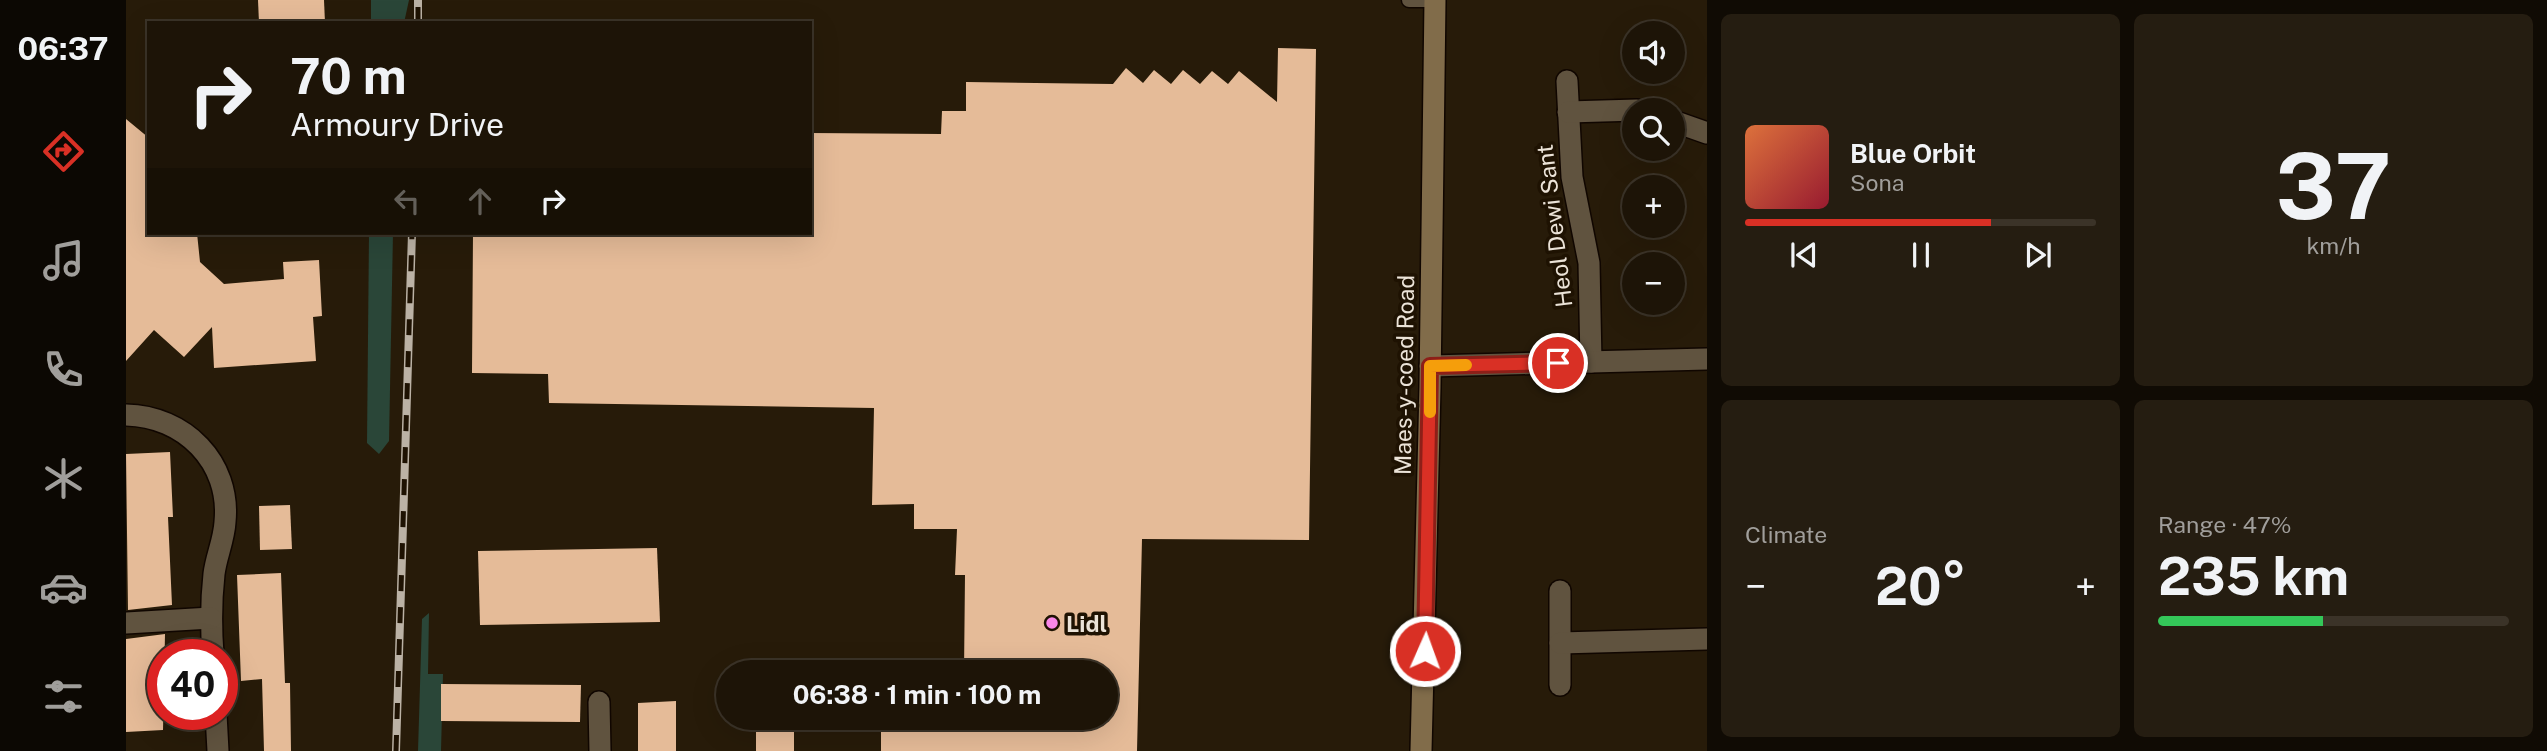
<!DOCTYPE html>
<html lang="en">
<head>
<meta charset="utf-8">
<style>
	body { margin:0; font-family:"Public Sans",sans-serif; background:#251d11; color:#f1f3f6; height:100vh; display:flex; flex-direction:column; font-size:26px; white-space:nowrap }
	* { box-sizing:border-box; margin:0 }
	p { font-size:23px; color:#a09e9b }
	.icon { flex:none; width:38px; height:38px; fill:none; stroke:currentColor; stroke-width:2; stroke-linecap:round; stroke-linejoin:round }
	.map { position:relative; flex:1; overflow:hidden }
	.details { display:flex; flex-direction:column; gap:14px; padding:14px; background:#100b04; width:840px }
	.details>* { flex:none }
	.guide { position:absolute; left:21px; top:21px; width:665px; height:214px; border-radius:0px; box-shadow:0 7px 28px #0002,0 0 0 2px #3b3328; background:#1d1407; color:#f1f3f6; overflow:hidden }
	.fabs { position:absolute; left:1496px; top:21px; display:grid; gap:14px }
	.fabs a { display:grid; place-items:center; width:63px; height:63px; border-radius:50%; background:#1d1407; box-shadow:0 7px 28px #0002,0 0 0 2px #3b3328; font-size:35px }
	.speed { position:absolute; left:21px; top:639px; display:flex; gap:14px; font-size:35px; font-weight:700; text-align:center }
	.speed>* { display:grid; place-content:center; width:91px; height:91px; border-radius:50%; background:#1d1407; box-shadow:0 7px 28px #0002,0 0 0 2px #3b3328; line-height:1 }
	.speed .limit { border:10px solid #d22; background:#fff; color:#111 }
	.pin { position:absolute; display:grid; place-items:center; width:60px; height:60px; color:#fff; margin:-30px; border:4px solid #fff; border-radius:50%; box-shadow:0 2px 7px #0007 }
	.me { position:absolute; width:77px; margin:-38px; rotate:2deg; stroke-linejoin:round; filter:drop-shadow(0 0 5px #0008) }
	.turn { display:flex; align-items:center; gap:24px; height:147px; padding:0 28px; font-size:32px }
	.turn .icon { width:91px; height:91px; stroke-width:2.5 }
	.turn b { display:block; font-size:49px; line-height:60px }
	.lanes { display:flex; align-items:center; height:66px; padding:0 28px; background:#0003; justify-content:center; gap:35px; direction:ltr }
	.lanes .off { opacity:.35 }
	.big { font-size:52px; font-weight:700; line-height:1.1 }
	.details .widget { flex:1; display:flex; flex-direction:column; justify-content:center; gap:10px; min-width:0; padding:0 24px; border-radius:10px; background:#251d11 }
	.details .dial { align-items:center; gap:0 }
	.dial b { font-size:91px; line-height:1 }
	.song { display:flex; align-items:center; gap:21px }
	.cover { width:84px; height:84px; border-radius:10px; background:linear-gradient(135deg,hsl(20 70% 55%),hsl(350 70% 35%)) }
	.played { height:7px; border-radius:4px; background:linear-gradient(90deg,#d93025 70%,#3b3328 70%) }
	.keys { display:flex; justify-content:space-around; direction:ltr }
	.heat { display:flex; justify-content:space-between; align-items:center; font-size:38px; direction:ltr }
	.charge { height:10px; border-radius:5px; background:linear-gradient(90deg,#34c759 47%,#3b3328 0) }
	.details .tiles { flex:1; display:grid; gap:14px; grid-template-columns:repeat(2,1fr) }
	.trip { position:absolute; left:590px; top:660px; width:402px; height:70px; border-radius:35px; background:#1d1407; box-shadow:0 7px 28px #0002,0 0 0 2px #3b3328; font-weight:700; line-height:70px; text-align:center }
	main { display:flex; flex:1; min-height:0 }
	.dock { display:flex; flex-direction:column; width:126px; justify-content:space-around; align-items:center; background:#0c0803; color:#a09e9b }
	.dock .icon { width:49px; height:49px }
	.dock .active { color:#d93025 }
	.dock b { font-size:32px; color:#f1f3f6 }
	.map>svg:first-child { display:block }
	.green { fill:#2a4638 }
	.building { fill:#e5bb98 }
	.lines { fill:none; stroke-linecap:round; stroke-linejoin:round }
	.lane-casing { stroke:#100600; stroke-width:17 }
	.street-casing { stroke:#100600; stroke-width:24 }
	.secondary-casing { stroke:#100600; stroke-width:24 }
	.lane { stroke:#60533f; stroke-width:14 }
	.street { stroke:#60533f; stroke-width:21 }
	.secondary { stroke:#816c4a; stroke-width:21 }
	.rail-casing { stroke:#bbb2a5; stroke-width:8 }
	.rail { stroke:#1e1202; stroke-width:5; stroke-dasharray:16; stroke-linecap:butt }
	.route-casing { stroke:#8d1f18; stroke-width:18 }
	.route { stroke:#d93025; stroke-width:12 }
	.slow { stroke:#f59e0b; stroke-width:12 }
	.poi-dot { fill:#f987e8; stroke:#1e1202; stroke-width:2.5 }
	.labels { text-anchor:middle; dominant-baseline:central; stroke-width:7; stroke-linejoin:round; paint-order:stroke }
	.street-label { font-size:23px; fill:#ebe3d8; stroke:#1e1202 }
	.poi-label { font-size:23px; font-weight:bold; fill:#ebe3d8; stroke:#1e1202; text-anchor:start }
</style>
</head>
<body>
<main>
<nav class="dock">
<b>06:37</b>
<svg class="icon active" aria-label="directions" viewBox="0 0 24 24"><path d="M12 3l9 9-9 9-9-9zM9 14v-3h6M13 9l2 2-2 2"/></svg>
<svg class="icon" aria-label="music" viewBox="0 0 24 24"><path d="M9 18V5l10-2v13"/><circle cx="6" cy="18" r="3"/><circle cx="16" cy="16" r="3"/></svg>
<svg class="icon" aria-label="phone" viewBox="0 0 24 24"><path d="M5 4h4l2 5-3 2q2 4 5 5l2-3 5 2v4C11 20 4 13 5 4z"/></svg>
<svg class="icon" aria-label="climate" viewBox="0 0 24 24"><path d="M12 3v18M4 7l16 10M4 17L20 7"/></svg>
<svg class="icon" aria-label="car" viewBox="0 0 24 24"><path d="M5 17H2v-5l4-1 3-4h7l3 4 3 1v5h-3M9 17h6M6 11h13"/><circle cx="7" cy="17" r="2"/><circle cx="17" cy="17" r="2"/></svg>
<svg class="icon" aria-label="filters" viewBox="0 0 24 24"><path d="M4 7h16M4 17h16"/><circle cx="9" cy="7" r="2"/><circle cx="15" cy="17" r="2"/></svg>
</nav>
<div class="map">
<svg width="1581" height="751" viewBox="0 0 1581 751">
	<rect width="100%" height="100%" fill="#271b09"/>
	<!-- green -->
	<g class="green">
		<path d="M 245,0 L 283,0 L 278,23 L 245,23 Z"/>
		<path d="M 243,233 L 267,233 L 263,441 L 253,454 L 241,443 Z"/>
		<path d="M 303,613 L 302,674 L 317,674 L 315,751 L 292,751 L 296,619 Z"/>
	</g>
	<!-- building -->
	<g class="building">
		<path d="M 132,0 L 198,0 L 199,23 L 133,23 Z"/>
		<path d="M 1152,48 L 1190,49 L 1183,540 L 1016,539 L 1011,751 L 755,751 L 755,718 L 980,718 L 980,672 L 838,672 L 839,575 L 829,575 L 831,529 L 788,529 L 788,504 L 746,505 L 748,408 L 423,403 L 422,374 L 346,373 L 347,233 L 684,233 L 684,133 L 815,134 L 816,111 L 840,111 L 840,82 L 987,84 L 1000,68 L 1017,83 L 1028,70 L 1045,84 L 1057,70 L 1074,84 L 1086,71 L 1102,84 L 1113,71 L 1151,102 Z"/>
		<path d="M 0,119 L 23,138 L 23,233 L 71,233 L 74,262 L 98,284 L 158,279 L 157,262 L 193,260 L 196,316 L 187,317 L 190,361 L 88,368 L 86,327 L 58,357 L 28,330 L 0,361 Z"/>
		<path d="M 44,452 L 47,517 L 42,517 L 46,605 L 2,610 L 0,454 Z"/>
		<path d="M 164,505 L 166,549 L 134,550 L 133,506 Z"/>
		<path d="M 531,548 L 534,622 L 354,625 L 352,551 Z"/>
		<path d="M 155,573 L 159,683 L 164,683 L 165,751 L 138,751 L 136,679 L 115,681 L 111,575 Z"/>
		<path d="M 39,634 L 37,730 L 0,732 L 0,639 Z"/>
		<path d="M 315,684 L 455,685 L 454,722 L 315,721 Z"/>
		<path d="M 550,701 L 550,751 L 512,751 L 512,703 Z"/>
		<rect x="630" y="718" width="38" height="33"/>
	</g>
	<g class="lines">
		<!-- lane casing -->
		<g class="lane-casing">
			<path id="lane" d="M 1283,0 L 1309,0"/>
		</g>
		<!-- street casing -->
		<g class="street-casing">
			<g id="street">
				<path d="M 1441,81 L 1446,177 L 1463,263 L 1465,362"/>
				<path d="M 1442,112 L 1511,110"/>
				<path d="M 1547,121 L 1581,133"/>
				<path d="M 1304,366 L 1581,359"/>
				<path d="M 0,415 C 58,416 105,462 99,522 C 98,540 90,557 88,574 C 85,601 85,628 87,654"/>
				<path d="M 1434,591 L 1434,685"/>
				<path d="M 0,623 L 85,618"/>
				<path d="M 1434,643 L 1581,639"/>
				<path d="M 473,702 L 474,751"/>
				<path d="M 90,714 L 92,751"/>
			</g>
		</g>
		<!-- secondary casing -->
		<g class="secondary-casing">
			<path id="secondary" d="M 1295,751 L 1304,387 L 1309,0"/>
		</g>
		<!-- lane -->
		<use href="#lane" class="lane"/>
		<!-- street -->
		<use href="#street" class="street"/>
		<!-- secondary -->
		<use href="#secondary" class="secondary"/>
		<!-- rail casing -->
		<g class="rail-casing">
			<g id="rail">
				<path d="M 292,23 L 292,0"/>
				<path d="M 270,751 L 286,233"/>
			</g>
		</g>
		<!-- rail -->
		<use href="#rail" class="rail"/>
	</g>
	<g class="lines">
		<!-- route casing -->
		<g class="route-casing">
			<path id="route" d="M 1299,651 L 1304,366 L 1432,363"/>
		</g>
		<!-- route -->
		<use href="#route" class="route"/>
		<!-- slow -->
		<path class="slow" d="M 1304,412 L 1304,366 L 1340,365"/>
	</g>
	<!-- markers -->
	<circle class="poi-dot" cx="926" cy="623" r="7"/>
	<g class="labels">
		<!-- street labels -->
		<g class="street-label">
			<text transform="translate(1428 226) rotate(-97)">Heol Dewi Sant</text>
			<text transform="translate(1278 375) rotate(-89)">Maes-y-coed Road</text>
		</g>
		<!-- poi labels -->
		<g class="poi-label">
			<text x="940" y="623">Lidl</text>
		</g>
	</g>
</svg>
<div class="fabs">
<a><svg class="icon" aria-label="sound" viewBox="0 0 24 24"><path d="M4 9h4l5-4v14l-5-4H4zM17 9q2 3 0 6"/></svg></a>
<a><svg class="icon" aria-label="search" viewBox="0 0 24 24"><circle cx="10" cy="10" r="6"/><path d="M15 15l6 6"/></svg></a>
<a>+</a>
<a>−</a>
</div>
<div class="speed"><div class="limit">40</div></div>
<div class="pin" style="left:1432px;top:363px;background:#d93025"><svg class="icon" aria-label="arrive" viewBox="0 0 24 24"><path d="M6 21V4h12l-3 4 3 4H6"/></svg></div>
<svg class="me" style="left:1299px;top:651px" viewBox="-20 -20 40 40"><circle r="17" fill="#d93025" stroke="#fff" stroke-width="3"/><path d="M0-11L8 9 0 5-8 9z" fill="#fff"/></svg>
<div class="trip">06:38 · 1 min · 100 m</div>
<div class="guide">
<div class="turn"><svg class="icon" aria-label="right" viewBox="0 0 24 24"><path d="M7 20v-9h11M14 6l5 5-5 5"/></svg><div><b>70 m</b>Armoury Drive</div></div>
<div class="lanes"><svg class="icon off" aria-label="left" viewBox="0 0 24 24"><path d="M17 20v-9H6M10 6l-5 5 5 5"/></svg><svg class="icon off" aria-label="ahead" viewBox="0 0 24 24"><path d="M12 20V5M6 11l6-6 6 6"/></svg><svg class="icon" aria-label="right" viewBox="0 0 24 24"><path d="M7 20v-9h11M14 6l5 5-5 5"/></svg></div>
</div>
</div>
<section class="details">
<div class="tiles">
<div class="widget">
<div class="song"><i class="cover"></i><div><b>Blue Orbit</b><p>Sona</p></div></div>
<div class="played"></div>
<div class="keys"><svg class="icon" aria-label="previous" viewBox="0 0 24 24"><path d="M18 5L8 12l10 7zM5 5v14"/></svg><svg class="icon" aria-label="pause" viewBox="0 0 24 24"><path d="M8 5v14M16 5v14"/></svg><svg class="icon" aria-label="next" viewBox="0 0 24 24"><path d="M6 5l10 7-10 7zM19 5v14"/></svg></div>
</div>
<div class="widget dial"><b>37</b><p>km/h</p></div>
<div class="widget"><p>Climate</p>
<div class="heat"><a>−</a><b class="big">20°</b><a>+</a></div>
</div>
<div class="widget"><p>Range · 47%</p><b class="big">235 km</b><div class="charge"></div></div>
</div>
</section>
</main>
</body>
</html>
